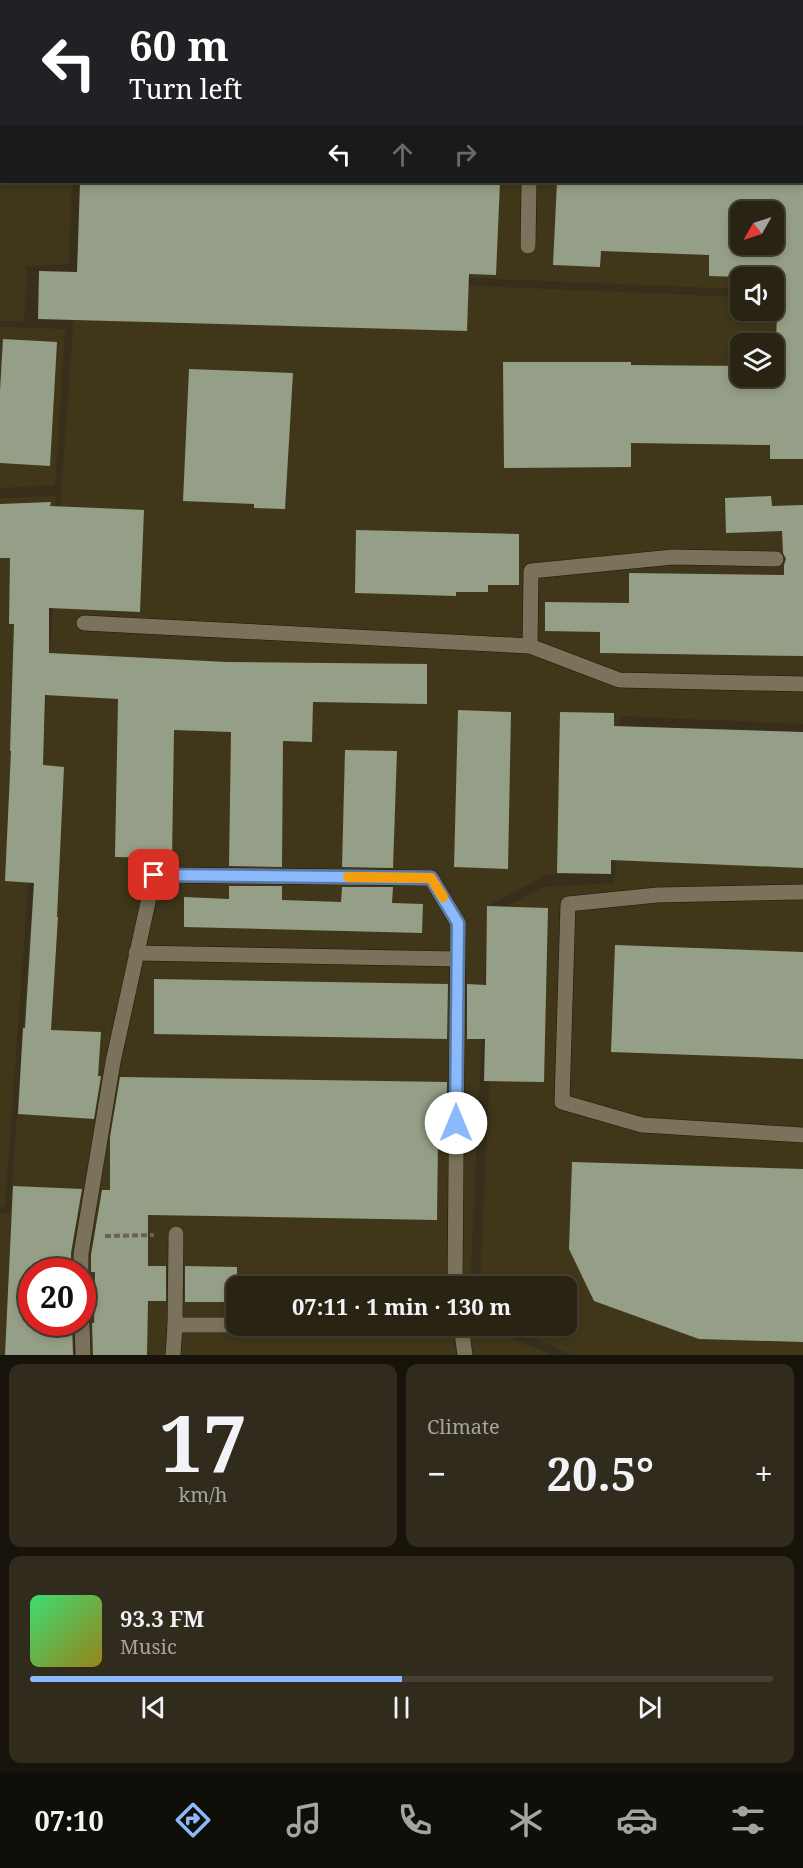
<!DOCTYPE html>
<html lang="en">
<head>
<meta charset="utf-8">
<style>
	body { margin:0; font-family:"Noto Serif",serif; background:#312b1d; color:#f1f3f6; height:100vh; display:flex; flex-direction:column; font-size:22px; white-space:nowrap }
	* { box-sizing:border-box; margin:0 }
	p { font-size:20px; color:#a5a4a0 }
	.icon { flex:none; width:33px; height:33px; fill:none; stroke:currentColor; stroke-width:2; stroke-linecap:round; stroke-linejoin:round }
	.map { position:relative; height:1355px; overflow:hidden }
	.sheet { display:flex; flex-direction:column; gap:9px; padding:9px; background:#17130b; flex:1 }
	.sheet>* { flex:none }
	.top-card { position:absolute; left:0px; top:0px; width:804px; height:183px; box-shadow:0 3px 9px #0003,0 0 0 2px #454034; background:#202124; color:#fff; overflow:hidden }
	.needle { width:39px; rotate:231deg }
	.tools { position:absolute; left:730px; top:201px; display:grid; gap:12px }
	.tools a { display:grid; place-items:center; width:54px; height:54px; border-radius:12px; background:#292314; box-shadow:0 3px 9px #0003,0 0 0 2px #454034; font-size:30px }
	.speed { position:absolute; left:18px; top:1258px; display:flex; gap:12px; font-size:30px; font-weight:700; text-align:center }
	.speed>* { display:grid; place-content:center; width:78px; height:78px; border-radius:50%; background:#292314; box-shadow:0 3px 9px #0003,0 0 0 2px #454034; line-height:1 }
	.speed .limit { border:9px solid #d22; background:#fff; color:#111 }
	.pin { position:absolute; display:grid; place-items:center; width:51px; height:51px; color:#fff; margin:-26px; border-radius:12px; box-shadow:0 3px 9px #0006 }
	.me { position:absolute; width:66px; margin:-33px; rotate:0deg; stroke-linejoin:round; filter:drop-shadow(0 0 4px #0008) }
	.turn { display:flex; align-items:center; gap:21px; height:126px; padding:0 30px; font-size:27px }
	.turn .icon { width:78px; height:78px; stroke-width:2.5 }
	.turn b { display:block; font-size:42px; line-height:51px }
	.lanes { display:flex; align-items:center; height:57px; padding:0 30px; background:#0003; justify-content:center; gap:30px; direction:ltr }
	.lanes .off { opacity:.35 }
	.big { font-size:45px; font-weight:700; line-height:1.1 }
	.sheet .widget { flex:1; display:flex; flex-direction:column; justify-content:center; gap:9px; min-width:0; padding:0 21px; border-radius:12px; background:#312b1d }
	.sheet .dial { align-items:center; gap:0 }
	.dial b { font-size:78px; line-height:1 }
	.song { display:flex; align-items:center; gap:18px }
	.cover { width:72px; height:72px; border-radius:9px; background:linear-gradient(135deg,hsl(140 70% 55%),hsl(50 70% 35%)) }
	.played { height:6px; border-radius:3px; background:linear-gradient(90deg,#8abafc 50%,#454034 50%) }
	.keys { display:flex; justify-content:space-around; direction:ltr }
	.heat { display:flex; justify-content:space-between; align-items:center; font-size:33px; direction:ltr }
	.sheet .tiles { flex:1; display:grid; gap:9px; grid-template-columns:1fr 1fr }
	.widget:last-child { grid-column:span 2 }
	.trip { position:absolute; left:226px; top:1276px; width:351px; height:60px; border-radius:12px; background:#292314; box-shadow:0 3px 9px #0003,0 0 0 2px #454034; font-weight:700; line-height:60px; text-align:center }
	.menu { display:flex; height:96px; justify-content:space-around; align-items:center; background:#100e08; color:#a5a4a0 }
	.menu .icon { width:42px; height:42px }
	.menu .active { color:#8abafc }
	.menu b { font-size:27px; color:#f1f3f6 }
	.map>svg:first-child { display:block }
	.built { fill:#40371a; fill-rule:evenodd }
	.building { fill:#959e86; fill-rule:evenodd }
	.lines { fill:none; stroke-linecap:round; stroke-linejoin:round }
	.service-casing { stroke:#1e1704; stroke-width:16 }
	.minor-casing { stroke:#1e1704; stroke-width:16 }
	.path { stroke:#6a6351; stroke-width:4; stroke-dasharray:6 3; stroke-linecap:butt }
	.service { stroke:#7a725b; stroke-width:15 }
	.minor { stroke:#7a725b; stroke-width:15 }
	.route-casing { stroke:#5a79a4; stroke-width:15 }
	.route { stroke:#8abafc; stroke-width:10 }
	.slow { stroke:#f59e0b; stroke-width:10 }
</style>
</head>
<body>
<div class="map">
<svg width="803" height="1355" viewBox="0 0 803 1355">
	<rect width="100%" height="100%" fill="#372f1b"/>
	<!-- built -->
	<g class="built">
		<path d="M 0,0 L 77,0 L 77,2 L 2,2 L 2,182 L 72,182 L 69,264 L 27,266 L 24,321 L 0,321 Z"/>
		<path d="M 91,0 L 803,0 L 803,291 L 774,290 L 774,278 L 741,278 L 741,289 L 86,262 L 87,182 L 802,182 L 802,2 L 91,2 ZM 741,212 L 774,212 L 774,244 L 741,244 Z"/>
		<path d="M 77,269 L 741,297 L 741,310 L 774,310 L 774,298 L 803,300 L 803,724 L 621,716 L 605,874 L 548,874 L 488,906 L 470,1287 L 237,1287 L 237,1326 L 484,1326 L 552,1355 L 0,1355 L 0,1214 L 10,1213 ZM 741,344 L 774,344 L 774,376 L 741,376 ZM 32,1272 L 82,1272 L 82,1323 L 32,1323 Z"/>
		<path d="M 0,327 L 65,329 L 55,485 L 0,488 Z"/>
		<path d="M 56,496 L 5,1207 L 0,1207 L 0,498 Z"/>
		<path d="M 631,727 L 803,732 L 803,1355 L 573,1355 L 505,1326 L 567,1326 L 567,1287 L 480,1287 L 497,911 L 544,887 L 614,883 Z"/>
	</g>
	<!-- building -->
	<g class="building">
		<path d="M 80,182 L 500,182 L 496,275 L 469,274 L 467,331 L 38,319 L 39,271 L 77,272 Z"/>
		<path d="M 557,182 L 803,182 L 803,459 L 770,459 L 770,445 L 631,443 L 631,467 L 504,468 L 503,362 L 631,362 L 631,365 L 741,366 L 741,376 L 774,376 L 779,279 L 774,279 L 774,278 L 709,276 L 709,255 L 601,251 L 600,267 L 553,265 ZM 741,212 L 774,212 L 774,244 L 741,244 Z"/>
		<path d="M 3,339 L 57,342 L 50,466 L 0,463 L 0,391 Z"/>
		<path d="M 189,369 L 293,373 L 285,509 L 254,508 L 254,504 L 183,501 Z"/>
		<path d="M 771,496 L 772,506 L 803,505 L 803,656 L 600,653 L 600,632 L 545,631 L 545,602 L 629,603 L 629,573 L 784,575 L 784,565 L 786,559 L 783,553 L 782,531 L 726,533 L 725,498 Z"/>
		<path d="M 51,502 L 50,506 L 144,510 L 140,612 L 49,608 L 49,653 L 227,662 L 427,664 L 427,704 L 313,702 L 312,742 L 283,741 L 282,867 L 229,866 L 231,732 L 174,730 L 172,858 L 115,857 L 118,699 L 45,695 L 43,765 L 64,767 L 57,917 L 58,917 L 51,1030 L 101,1032 L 98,1076 L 101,1076 L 94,1119 L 18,1114 L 23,1028 L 25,1028 L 34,883 L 5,881 L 11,751 L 10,751 L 14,624 L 9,624 L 10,558 L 0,558 L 0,504 Z"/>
		<path d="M 356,530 L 519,534 L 519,585 L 488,585 L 488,592 L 456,592 L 456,596 L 355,593 Z"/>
		<path d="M 458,710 L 511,712 L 508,869 L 454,867 Z"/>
		<path d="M 560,712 L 614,713 L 614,726 L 803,732 L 803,868 L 611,860 L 611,874 L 557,873 Z"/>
		<path d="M 345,750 L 397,751 L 393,868 L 342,867 Z"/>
		<path d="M 229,886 L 282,886 L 282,900 L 341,902 L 342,887 L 393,887 L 392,903 L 423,904 L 422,933 L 184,927 L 184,897 L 229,899 Z"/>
		<path d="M 487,906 L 548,908 L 544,1082 L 484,1081 L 485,1039 L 467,1039 L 467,984 L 486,985 Z"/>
		<path d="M 615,945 L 803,952 L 803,1059 L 611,1052 Z"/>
		<path d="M 154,979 L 448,984 L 447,1039 L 154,1034 Z"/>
		<path d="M 120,1077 L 447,1082 L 446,1138 L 438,1138 L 437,1220 L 148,1215 L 148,1266 L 166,1266 L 166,1301 L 148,1301 L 147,1355 L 93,1355 L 92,1323 L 94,1323 L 95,1272 L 91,1272 L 91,1255 L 102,1190 L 110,1190 L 110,1137 Z"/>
		<path d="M 572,1162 L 803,1169 L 803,1342 L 699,1339 L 594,1301 L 569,1249 Z"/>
		<path d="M 13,1186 L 82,1189 L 71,1253 L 71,1272 L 32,1272 L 32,1323 L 72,1323 L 73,1355 L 5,1355 Z"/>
		<path d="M 185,1266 L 237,1267 L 237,1302 L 185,1302 Z"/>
	</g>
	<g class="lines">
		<!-- service casing -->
		<g class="service-casing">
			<g id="service">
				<path d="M 500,2 L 500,0"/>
				<path d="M 802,128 L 803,128"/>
				<path d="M 528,246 L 529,182"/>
				<path d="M 84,623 L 530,646 L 619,680 L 803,684"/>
				<path d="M 530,646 L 531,571 L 673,557 L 776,559"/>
				<path d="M 803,892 L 657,895 L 568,904 L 562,1102 L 642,1125 L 803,1135"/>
				<path d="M 136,953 L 458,959"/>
				<path d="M 81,1272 L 81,1254 L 113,1062 L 154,875 L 431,878 L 458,923 L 455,1287"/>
				<path d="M 82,1323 L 83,1355"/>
				<path d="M 175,1325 L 176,1234"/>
				<path d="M 461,1326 L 465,1355"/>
				<path d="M 173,1355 L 175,1325 L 237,1325"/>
			</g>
		</g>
		<!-- minor casing -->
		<g class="minor-casing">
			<path id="minor" d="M 164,2 L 164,0"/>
		</g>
		<!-- path -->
		<path class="path" d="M 105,1236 L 154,1235"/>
		<!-- service -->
		<use href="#service" class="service"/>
		<!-- minor -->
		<use href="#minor" class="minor"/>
	</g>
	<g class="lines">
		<!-- route casing -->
		<g class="route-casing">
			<path id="route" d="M 154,875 L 431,878 L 458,923 L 456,1123"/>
		</g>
		<!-- route -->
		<use href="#route" class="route"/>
		<!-- slow -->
		<path class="slow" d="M 348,877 L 431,878 L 443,897"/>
	</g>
</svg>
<div class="tools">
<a><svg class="needle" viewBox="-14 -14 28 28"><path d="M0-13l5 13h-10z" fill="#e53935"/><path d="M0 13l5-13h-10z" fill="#a5a4a0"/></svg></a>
<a><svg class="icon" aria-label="sound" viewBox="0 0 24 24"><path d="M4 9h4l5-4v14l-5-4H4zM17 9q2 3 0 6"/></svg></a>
<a><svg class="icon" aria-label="layers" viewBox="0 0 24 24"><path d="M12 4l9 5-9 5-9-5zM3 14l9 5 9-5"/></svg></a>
</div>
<div class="speed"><div class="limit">20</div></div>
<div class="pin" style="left:154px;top:875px;background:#d93025"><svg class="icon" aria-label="arrive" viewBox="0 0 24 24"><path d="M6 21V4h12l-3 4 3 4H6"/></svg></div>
<svg class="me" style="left:456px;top:1123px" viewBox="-20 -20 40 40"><circle r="19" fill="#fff"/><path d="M0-13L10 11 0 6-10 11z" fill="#8abafc"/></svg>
<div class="trip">07:11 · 1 min · 130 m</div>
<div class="top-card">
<div class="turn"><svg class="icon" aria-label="left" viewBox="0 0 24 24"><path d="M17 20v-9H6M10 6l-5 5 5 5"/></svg><div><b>60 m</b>Turn left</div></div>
<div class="lanes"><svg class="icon" aria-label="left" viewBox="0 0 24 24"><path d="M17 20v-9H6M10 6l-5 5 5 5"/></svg><svg class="icon off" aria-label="ahead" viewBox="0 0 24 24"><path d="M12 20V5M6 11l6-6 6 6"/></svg><svg class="icon off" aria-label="right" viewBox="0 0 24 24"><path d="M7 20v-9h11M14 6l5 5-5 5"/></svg></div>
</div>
</div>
<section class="sheet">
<div class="tiles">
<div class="widget dial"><b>17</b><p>km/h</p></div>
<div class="widget"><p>Climate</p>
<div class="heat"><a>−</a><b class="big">20.5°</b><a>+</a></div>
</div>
<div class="widget">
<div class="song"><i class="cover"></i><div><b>93.3 FM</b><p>Music</p></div></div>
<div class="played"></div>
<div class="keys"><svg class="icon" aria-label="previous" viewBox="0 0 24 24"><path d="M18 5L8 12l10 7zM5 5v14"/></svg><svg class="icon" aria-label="pause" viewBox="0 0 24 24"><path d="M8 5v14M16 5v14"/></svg><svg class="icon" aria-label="next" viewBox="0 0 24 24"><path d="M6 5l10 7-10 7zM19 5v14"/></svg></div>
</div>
</div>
</section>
<nav class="menu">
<b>07:10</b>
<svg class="icon active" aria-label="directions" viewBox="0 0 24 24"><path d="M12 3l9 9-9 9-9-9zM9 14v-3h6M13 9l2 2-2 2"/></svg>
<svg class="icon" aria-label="music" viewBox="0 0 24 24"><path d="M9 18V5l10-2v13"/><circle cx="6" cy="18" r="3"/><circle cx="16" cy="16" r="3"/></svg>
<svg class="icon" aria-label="phone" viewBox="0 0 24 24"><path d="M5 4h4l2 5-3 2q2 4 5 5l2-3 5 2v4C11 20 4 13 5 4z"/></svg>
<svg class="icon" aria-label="climate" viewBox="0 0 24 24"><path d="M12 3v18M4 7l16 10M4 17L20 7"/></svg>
<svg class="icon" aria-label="car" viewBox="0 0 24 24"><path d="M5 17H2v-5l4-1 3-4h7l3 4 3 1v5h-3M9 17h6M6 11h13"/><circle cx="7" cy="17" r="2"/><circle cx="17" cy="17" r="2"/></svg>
<svg class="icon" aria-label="filters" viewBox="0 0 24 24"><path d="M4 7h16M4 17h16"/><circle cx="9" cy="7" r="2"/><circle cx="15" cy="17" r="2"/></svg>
</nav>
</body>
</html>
